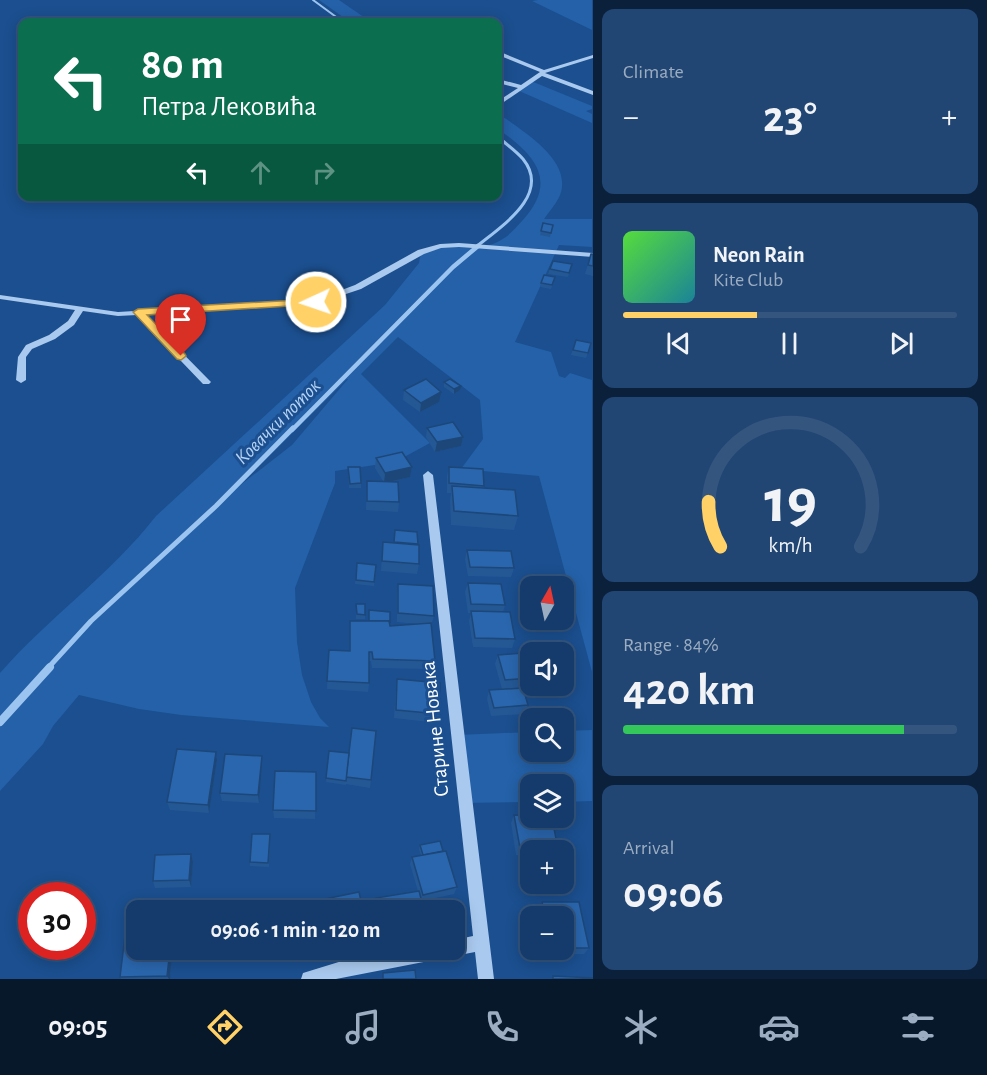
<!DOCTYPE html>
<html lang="en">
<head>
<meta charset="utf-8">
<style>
	body { margin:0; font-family:"Alegreya Sans",sans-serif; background:#214673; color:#f1f3f6; height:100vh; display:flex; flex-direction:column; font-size:22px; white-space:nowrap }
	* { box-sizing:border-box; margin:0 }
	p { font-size:20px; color:#9dadc1 }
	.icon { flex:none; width:33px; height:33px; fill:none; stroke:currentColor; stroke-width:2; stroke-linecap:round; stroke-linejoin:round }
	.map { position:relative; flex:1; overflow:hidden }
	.panel { display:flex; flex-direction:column; gap:9px; padding:9px; background:#0b203b; width:394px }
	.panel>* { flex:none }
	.guide { position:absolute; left:18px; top:18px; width:484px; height:183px; border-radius:12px; box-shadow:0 3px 15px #0003,0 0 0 2px #33557e; background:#0b6e4f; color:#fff; overflow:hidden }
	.needle { width:39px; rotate:9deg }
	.fabs { position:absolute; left:520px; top:576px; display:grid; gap:12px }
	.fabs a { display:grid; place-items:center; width:54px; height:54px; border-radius:12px; background:#143b6b; box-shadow:0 3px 15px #0003,0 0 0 2px #33557e; font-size:30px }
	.speed { position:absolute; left:18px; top:882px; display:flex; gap:12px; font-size:30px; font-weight:700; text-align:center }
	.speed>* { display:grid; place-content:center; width:78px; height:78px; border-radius:50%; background:#143b6b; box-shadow:0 3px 15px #0003,0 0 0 2px #33557e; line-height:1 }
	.speed .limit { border:9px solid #d22; background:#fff; color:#111 }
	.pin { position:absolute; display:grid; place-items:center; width:51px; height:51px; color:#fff; margin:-62px -26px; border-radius:50% 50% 50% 0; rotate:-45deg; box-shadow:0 0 6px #0007 }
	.pin .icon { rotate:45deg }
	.me { position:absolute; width:66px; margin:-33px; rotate:267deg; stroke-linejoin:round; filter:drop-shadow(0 0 4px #0008) }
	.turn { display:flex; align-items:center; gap:21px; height:126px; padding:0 24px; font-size:27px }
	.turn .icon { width:78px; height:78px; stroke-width:2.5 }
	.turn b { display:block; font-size:42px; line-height:51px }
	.lanes { display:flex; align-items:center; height:57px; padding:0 24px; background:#0003; justify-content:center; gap:30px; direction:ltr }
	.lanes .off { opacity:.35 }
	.big { font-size:45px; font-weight:600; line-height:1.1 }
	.panel .widget { flex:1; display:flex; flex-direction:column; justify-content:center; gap:9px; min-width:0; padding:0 21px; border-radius:12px; background:#214673 }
	.panel .dial { align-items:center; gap:0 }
	.dial svg { height:156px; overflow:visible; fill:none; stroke:#33557e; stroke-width:7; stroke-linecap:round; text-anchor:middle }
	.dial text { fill:#f1f3f6; stroke:none }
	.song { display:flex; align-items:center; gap:18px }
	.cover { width:72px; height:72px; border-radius:9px; background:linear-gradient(135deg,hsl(110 70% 55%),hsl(190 70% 35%)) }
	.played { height:6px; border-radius:3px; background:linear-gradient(90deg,#ffd166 40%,#33557e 40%) }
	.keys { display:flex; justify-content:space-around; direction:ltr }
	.heat { display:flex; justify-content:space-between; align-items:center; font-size:33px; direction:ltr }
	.charge { height:9px; border-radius:4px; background:linear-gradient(90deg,#34c759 84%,#33557e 0) }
	.trip { position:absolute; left:126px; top:900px; width:339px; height:60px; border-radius:12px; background:#143b6b; box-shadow:0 3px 15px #0003,0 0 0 2px #33557e; font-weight:600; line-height:60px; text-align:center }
	.menu { display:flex; height:96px; justify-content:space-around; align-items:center; background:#08182b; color:#9dadc1 }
	.menu .icon { width:42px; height:42px }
	.menu .current { color:#ffd166 }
	.menu b { font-size:27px; color:#f1f3f6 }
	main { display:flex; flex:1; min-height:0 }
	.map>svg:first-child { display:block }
	.green { fill:#2461a8; fill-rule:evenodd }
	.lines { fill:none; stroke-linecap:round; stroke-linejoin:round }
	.stream-far4 { stroke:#9cc4f0; stroke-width:2 }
	.stream-far3 { stroke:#9cc4f0; stroke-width:3 }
	.stream-far2 { stroke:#9cc4f0; stroke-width:4.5 }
	.stream-far1 { stroke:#9cc4f0; stroke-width:5 }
	.stream { stroke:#9cc4f0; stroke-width:8 }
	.minor { fill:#a9c9ee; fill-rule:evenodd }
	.wall { fill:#245895 }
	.shaded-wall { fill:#1d4779 }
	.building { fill:#2a66ad; stroke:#1d4779; stroke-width:1.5 }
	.route { fill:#ffd166; stroke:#a68842; stroke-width:1.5 }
	.labels { text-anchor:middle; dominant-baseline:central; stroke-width:6; stroke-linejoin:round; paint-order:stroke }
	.water-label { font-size:20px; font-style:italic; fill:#b5d3f5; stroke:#1b4f8f }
	.near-street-label { font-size:21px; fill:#fff; stroke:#1b4f8f }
</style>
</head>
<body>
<main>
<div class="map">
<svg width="593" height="979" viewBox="0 0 593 979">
	<rect width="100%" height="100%" fill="#1b4f8f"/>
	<!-- green -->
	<g class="green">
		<path d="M 319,0 L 339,0 L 371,22 L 350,22 Z"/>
		<path d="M 538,0 L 592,0 L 592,30 L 532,1 Z"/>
		<path d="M 531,81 L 592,106 L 592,109 L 586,111 L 592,114 L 592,123 L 517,90 Z"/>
		<path d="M 498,113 C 519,129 565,155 562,186 C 562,198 551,209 544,219 L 592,219 L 592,247 L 559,245 L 515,342 L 551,352 L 559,376 L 565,378 L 570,373 L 592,380 L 592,672 L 539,476 L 461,469 L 483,439 L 480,400 L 398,337 L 361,374 L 430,443 L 395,462 L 335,471 L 335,483 L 295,588 L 297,642 L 302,675 L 311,702 L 320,718 L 329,727 L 181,715 L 139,709 L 79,695 L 53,726 L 43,744 L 0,791 L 0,673 C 49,617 110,575 156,516 L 385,305 L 419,263 L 421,252 C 428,250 435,247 443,246 C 457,246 476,250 489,245 C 504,241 512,232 522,221 C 559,181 535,155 498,129 ZM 348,379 L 292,445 L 239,486 L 347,379 Z"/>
		<path d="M 592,730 L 592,801 L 564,802 L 564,784 L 531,784 L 531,802 L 464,803 L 457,735 L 531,732 L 531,752 L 564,752 L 564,731 Z"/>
	</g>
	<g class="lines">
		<!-- stream-far4 -->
		<path class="stream-far4" d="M 313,0 L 343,22"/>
		<!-- stream-far3 -->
		<path class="stream-far3" d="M 476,247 C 500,227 552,195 523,159 C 516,151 506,144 498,137"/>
		<!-- stream-far2 -->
		<path class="stream-far2" d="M 292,430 L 453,267 L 478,246"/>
		<!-- stream-far1 -->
		<path class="stream-far1" d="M 48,668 L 91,621 L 216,506 L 293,428"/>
		<!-- stream -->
		<path class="stream" d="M 0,722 L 50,667"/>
		<!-- minor -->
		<g class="minor">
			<path d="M 498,51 L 544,70 L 593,55 L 593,58 L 545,73 L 593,91 L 593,95 L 542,76 L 498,106 L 498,101 L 518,88 L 498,83 L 498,79 L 521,85 L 540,72 L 498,55 Z"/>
			<path d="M 459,243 L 593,253 L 593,257 L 459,247 L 441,248 L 424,254 L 361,289 L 316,304 L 145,315 L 209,380 L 211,382 L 209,384 L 203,384 L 137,315 L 118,316 L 83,311 L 74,325 L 55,339 L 32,349 L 26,357 L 26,380 L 21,383 L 16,380 L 18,357 L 26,345 L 49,335 L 68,321 L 75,310 L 0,299 L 0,295 L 118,312 L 315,300 L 355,285 L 418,250 L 440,244 Z"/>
			<path d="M 428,471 L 433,475 L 494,979 L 478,979 L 475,952 L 336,979 L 301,979 L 303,973 L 342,961 L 405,950 L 454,950 L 454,940 L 473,936 L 423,475 Z"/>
		</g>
	</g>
	<!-- wall -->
	<g class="wall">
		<path d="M 543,223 L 553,225 L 550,237 L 540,235 Z"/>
		<path d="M 591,254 L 593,254 L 593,276 L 585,274 Z"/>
		<path d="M 553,261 L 572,264 L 568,277 L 548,274 Z"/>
		<path d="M 555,277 L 551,289 L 540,287 L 541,283 Z"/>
		<path d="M 576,340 L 591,343 L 586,358 L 571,355 Z"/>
		<path d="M 444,382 L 460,390 L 454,394 L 444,387 Z"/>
		<path d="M 404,390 L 439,402 L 420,412 L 403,400 Z"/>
		<path d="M 427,428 L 463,437 L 461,446 L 435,452 L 426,437 Z"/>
		<path d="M 376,458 L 412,467 L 410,477 L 389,482 L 399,502 L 398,512 L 366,510 L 367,481 L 383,481 L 375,468 Z"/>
		<path d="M 348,467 L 361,483 L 361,488 L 349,488 Z"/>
		<path d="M 449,467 L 484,486 L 484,488 L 518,516 L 514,530 L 451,525 L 450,500 L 451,493 L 447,493 L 447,476 Z"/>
		<path d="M 395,530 L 417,532 L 419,564 L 417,574 L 381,571 L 383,542 L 394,543 Z"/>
		<path d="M 467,550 L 514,568 L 511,577 L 468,576 L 465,559 Z"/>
		<path d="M 357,563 L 376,565 L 374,586 L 355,584 Z"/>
		<path d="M 468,583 L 505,605 L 503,612 L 515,639 L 512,648 L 473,647 L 469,621 L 471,613 L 468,613 L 465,592 Z"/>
		<path d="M 398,584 L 434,616 L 431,625 L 435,661 L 433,669 L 372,668 L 371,661 L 369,661 L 369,683 L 368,692 L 327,689 L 329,650 L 349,651 L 350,621 L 369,621 L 390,623 L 390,626 L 418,624 L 397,622 L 397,593 Z"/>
		<path d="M 356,604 L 365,615 L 365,619 L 356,619 Z"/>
		<path d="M 498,655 L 531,678 L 527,687 L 502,689 L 495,664 Z"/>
		<path d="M 397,679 L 440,714 L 438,723 L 394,718 L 396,687 Z"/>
		<path d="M 489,690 L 528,705 L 524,714 L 491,716 L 487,699 Z"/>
		<path d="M 329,751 L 371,780 L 370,788 L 346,784 L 346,785 L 326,782 Z"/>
		<path d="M 216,752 L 217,760 L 209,813 L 170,810 L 167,802 Z"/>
		<path d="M 262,756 L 262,764 L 259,803 L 222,801 L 220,793 Z"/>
		<path d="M 316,772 L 315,819 L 274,818 L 273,810 Z"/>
		<path d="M 514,815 L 558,849 L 557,850 L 531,850 L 531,856 L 516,855 L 511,823 Z"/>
		<path d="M 270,834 L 269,867 L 250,866 L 250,862 Z"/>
		<path d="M 420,845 L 457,887 L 454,894 L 422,901 L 424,910 L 376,910 L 374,905 L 376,898 L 418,891 L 410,864 L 412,857 L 421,855 L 419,849 Z"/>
		<path d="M 191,854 L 193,862 L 191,887 L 155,888 L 153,881 Z"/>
		<path d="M 542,902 L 579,902 L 589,948 L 584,954 L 547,954 L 546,950 L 564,950 L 564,916 L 539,916 L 538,909 Z"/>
		<path d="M 136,950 L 172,950 L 170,979 L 121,979 L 120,977 Z"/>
		<path d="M 286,950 L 307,950 L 287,953 Z"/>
	</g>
	<!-- shaded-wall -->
	<g class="shaded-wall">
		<path d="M 461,386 L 460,390 L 454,394 L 454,389 Z"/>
		<path d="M 441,392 L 439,402 L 420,412 L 421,403 Z"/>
		<path d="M 463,437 L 461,446 L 435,452 L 437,442 Z"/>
		<path d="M 412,467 L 410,477 L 384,483 L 385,473 Z"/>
		<path d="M 216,752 L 217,760 L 209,813 L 208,805 Z"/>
		<path d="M 262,756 L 262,764 L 259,803 L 258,795 Z"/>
		<path d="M 191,854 L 193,862 L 191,887 L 189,880 Z"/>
		<path d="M 170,950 L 172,950 L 170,979 L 169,979 L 167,976 Z"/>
	</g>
	<!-- building -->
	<g class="building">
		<path d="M 543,223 L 553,225 L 551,233 L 541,231 Z"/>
		<path d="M 591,254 L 593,254 L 593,266 L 588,265 Z"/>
		<path d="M 553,261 L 572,264 L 569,273 L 550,269 Z"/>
		<path d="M 544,275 L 555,277 L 552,285 L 541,283 Z"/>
		<path d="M 576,340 L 591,343 L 588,353 L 573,350 Z"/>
		<path d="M 426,379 L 441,392 L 421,403 L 404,390 Z"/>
		<path d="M 450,379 L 461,386 L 454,389 L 444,382 Z"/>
		<path d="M 453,422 L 463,437 L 437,442 L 427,428 Z"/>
		<path d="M 402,452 L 412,467 L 385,473 L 376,458 Z"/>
		<path d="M 348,467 L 360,467 L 361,483 L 350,484 Z"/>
		<path d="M 449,467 L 483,469 L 484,486 L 449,483 Z"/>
		<path d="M 367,481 L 398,482 L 399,502 L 367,501 Z"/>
		<path d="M 452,486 L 515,490 L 518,516 L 454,511 Z"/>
		<path d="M 395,530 L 417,532 L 418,544 L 394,542 Z"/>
		<path d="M 383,542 L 419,545 L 419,564 L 382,561 Z"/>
		<path d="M 467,550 L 511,551 L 514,568 L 470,567 Z"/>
		<path d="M 357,563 L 376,565 L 374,582 L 356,580 Z"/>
		<path d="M 468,583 L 501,584 L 505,605 L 471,604 Z"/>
		<path d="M 398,584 L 433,586 L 434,616 L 398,613 Z"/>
		<path d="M 356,604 L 365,604 L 365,615 L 357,614 Z"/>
		<path d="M 369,610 L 390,612 L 390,623 L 389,621 L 369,621 Z"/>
		<path d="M 471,611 L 510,612 L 515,639 L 475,638 Z"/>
		<path d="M 350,621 L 389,621 L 390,626 L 431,623 L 435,661 L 373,659 L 372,652 L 369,652 L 369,683 L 327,681 L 329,650 L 350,651 Z"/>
		<path d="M 523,653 L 531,678 L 505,680 L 498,655 Z"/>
		<path d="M 397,679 L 440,683 L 440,714 L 396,710 Z"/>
		<path d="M 523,688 L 528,705 L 494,708 L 489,690 Z"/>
		<path d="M 352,728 L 376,731 L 371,780 L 346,777 Z"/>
		<path d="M 177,749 L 216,752 L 208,805 L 167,802 Z"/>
		<path d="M 329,751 L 349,753 L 346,781 L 326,778 Z"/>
		<path d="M 225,754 L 262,756 L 258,795 L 220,793 Z"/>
		<path d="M 275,771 L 316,772 L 316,811 L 273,810 Z"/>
		<path d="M 514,815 L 531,816 L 531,818 L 552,818 L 558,849 L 520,848 Z"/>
		<path d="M 252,834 L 270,834 L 268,863 L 250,862 Z"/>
		<path d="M 440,841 L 443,851 L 423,855 L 420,845 Z"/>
		<path d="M 446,851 L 457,887 L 423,895 L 412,857 Z"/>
		<path d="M 191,854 L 189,880 L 153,881 L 155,855 Z"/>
		<path d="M 419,891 L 424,910 L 379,910 L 376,898 Z"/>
		<path d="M 359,892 L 363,910 L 322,910 L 320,900 Z"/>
		<path d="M 542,902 L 579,902 L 589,948 L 564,948 L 564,916 L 545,916 Z"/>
		<path d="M 125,936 L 136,936 L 136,950 L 170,950 L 167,976 L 120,977 Z"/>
		<path d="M 415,970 L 416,979 L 383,979 L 383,973 Z"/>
		<path d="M 553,976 L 593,978 L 593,979 L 553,979 Z"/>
	</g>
	<!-- route -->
	<path class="route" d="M 316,299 L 321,302 L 320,304 L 147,315 L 185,354 L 186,356 L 181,360 L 177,359 L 133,312 L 138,309 Z"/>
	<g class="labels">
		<!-- water labels -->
		<g class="water-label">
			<text transform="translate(278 422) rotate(-45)">Ковачки поток</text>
		</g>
		<!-- near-street labels -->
		<g class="near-street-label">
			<text transform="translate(435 729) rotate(-96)">Старине Новака</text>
		</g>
	</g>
</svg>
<div class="fabs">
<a><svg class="needle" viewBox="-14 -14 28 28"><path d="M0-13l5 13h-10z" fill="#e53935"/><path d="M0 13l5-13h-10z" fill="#9dadc1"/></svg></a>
<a><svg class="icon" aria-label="sound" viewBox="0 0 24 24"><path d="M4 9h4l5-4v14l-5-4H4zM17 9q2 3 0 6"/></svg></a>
<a><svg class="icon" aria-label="search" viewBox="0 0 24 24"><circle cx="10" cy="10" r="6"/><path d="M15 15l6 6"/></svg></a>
<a><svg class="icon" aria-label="layers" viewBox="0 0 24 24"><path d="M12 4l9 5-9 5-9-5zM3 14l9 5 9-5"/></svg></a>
<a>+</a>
<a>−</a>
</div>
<div class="speed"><div class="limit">30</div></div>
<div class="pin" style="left:181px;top:356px;background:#d93025"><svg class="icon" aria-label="arrive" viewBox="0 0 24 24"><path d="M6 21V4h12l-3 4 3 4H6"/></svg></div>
<svg class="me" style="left:316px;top:302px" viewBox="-20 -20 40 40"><circle r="17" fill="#ffd166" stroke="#fff" stroke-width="3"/><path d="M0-11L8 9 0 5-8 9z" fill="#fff"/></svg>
<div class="trip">09:06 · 1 min · 120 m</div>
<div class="guide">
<div class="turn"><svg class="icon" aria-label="left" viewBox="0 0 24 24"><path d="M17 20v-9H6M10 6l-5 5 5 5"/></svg><div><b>80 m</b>Петра Лековића</div></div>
<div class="lanes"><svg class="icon" aria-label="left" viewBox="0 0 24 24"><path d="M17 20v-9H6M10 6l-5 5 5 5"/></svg><svg class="icon off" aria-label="ahead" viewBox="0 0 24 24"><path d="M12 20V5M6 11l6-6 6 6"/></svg><svg class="icon off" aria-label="right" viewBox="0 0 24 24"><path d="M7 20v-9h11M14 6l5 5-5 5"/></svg></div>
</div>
</div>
<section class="panel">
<div class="widget"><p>Climate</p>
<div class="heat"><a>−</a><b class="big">23°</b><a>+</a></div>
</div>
<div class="widget">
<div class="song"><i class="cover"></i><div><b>Neon Rain</b><p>Kite Club</p></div></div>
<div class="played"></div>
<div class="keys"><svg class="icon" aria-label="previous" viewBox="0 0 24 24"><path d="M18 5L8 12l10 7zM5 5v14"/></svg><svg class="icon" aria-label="pause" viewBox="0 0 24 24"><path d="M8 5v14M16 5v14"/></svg><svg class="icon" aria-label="next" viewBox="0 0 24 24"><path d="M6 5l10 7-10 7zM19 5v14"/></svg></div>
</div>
<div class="widget dial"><svg viewBox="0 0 100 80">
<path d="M14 69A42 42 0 1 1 86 69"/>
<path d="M14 69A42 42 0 0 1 8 46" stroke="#ffd166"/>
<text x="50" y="56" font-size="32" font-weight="700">19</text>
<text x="50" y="72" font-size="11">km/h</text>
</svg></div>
<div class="widget"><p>Range · 84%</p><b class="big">420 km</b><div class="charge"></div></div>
<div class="widget"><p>Arrival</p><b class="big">09:06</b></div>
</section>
</main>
<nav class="menu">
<b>09:05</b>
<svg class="icon current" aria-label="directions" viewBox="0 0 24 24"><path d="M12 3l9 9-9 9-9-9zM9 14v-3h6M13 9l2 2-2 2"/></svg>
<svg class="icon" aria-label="music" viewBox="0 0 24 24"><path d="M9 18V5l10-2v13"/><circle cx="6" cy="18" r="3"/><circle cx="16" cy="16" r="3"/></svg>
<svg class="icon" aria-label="phone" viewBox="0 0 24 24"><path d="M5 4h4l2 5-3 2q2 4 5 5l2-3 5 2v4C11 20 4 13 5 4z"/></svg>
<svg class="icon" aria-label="climate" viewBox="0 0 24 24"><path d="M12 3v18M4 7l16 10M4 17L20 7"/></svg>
<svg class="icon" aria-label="car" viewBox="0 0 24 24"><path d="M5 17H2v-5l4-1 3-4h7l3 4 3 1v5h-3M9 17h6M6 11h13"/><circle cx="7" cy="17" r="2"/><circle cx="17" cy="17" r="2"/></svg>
<svg class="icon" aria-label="filters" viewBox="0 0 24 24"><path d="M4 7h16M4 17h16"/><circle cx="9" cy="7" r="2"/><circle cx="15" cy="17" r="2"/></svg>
</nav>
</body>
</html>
